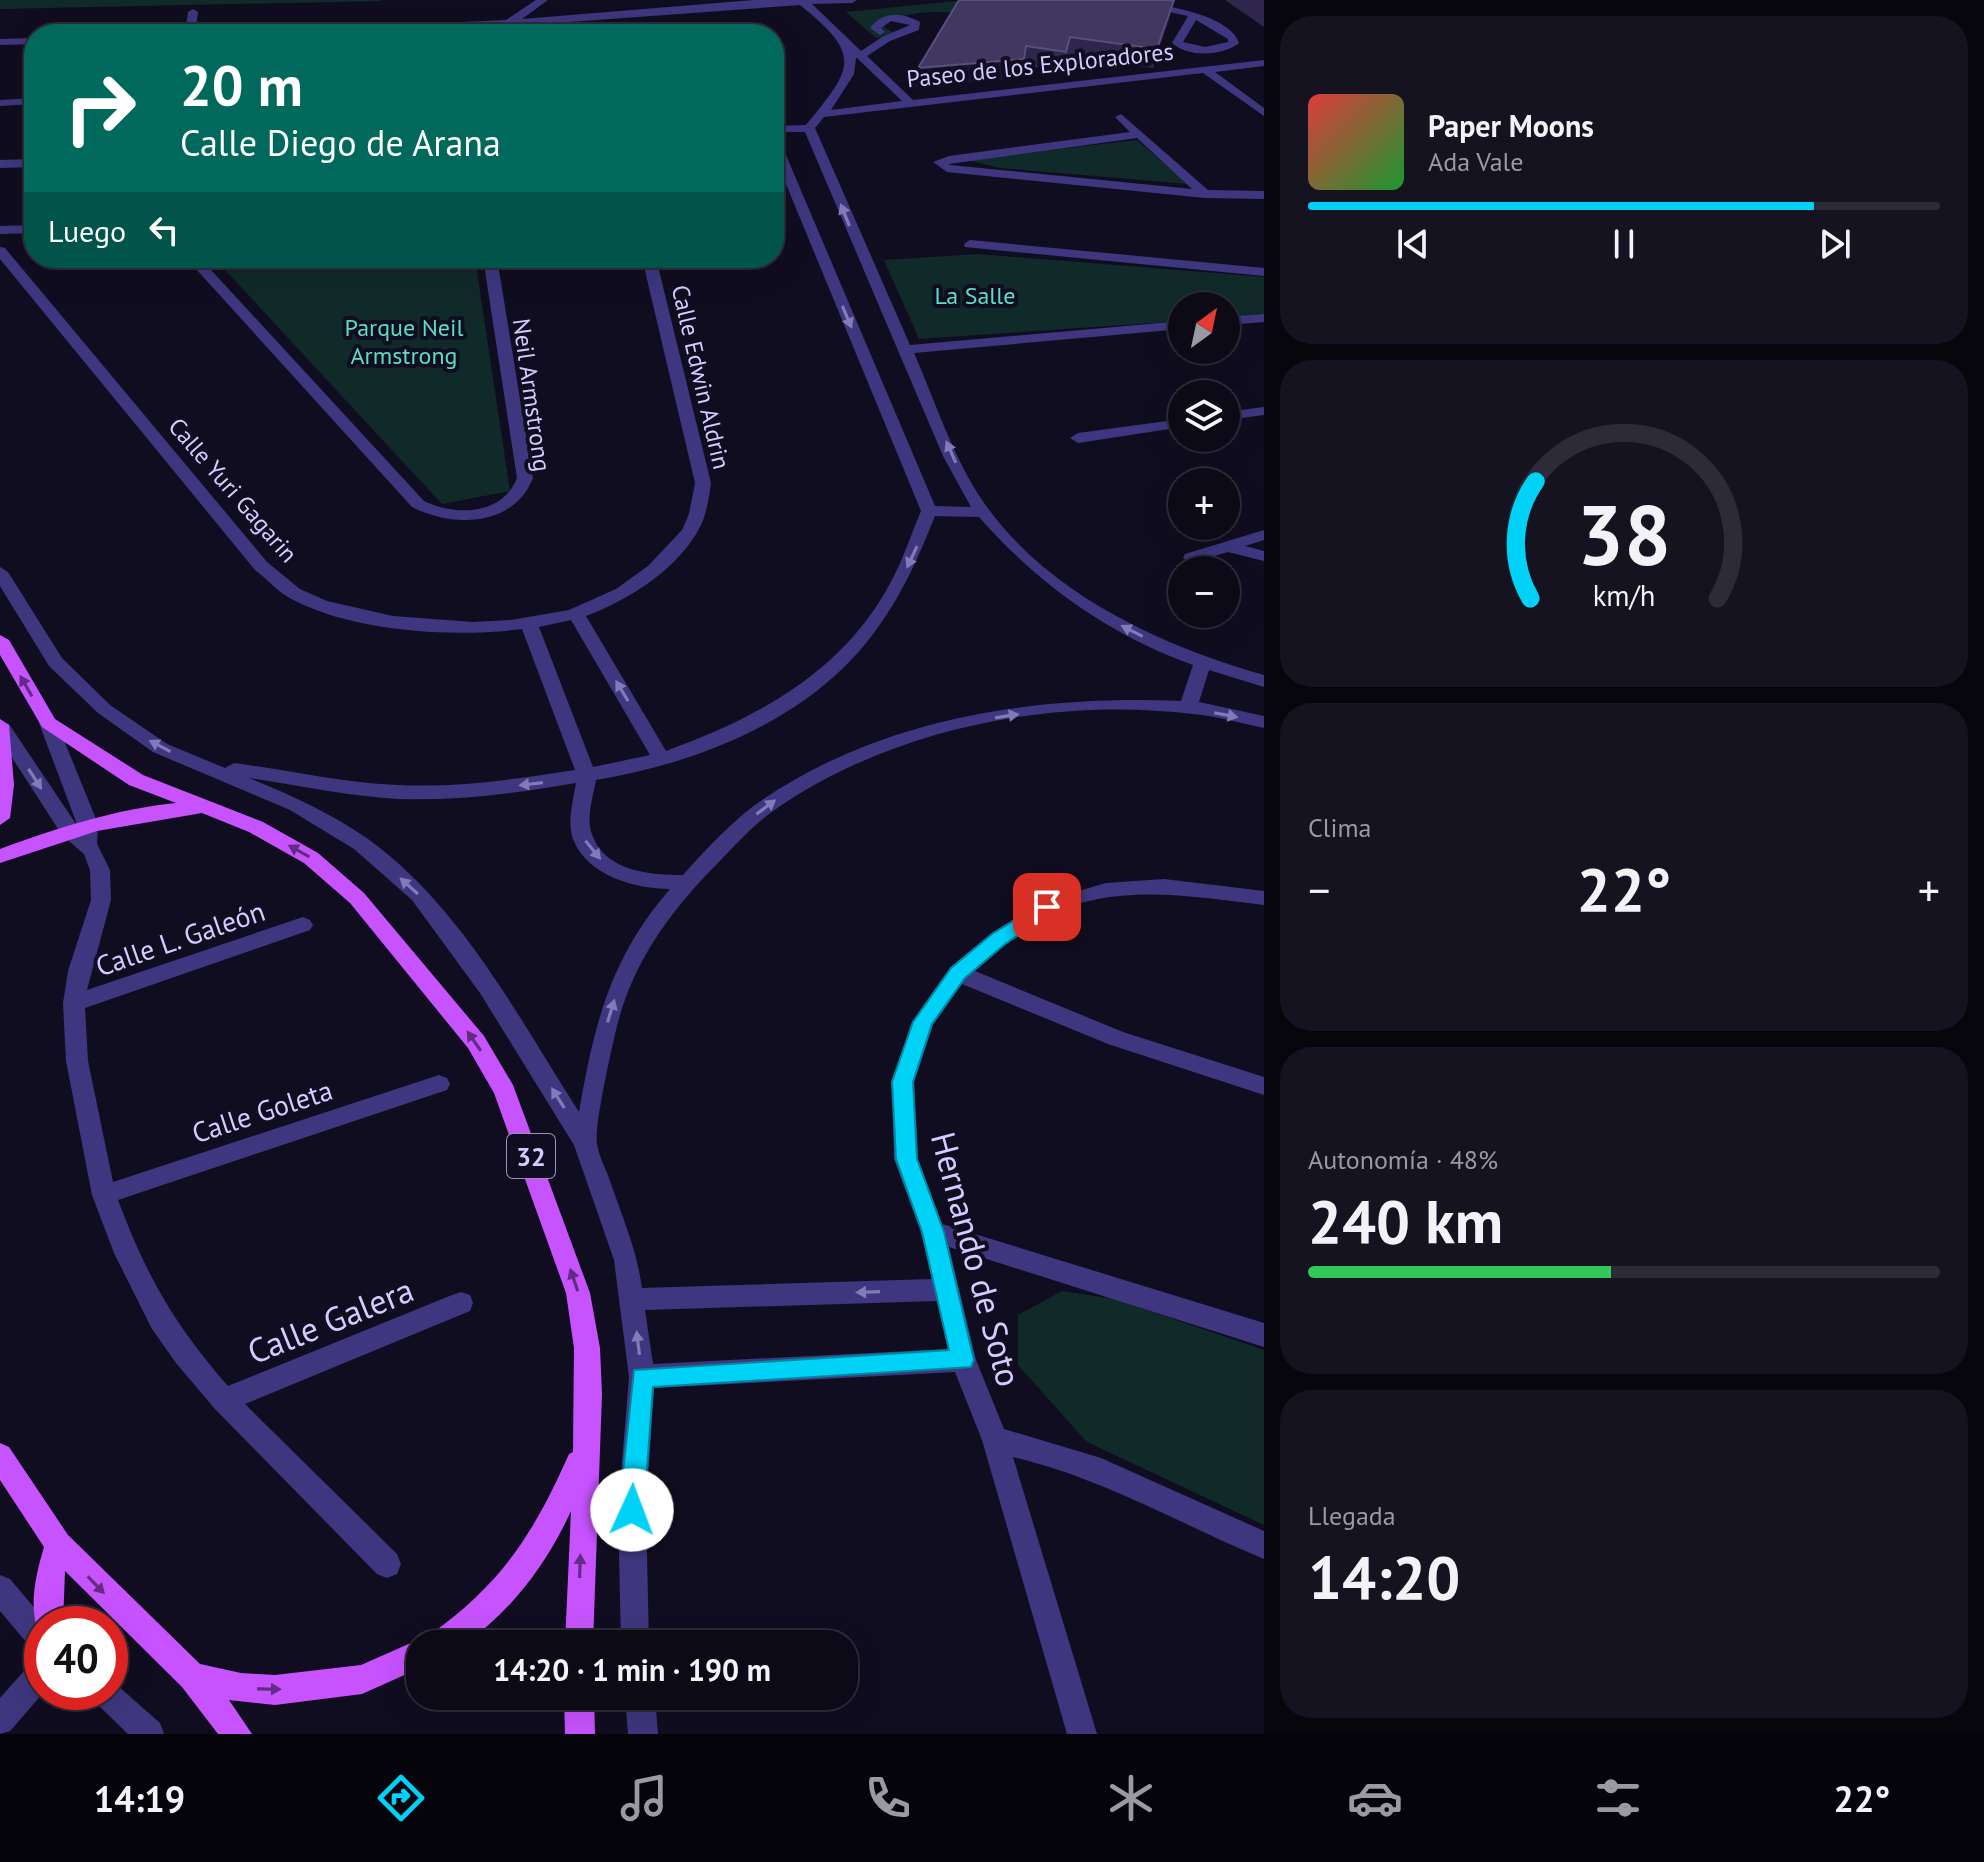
<!DOCTYPE html>
<html lang="es">
<head>
<meta charset="utf-8">
<style>
	body { margin:0; font-family:"PT Sans",sans-serif; background:#161321; color:#f1f3f6; height:100vh; display:flex; flex-direction:column; font-size:30px; white-space:nowrap }
	* { box-sizing:border-box; margin:0 }
	p { font-size:26px; color:#9a9aa2 }
	.icon { flex:none; width:44px; height:44px; fill:none; stroke:currentColor; stroke-width:2; stroke-linecap:round; stroke-linejoin:round }
	.map { position:relative; flex:1; overflow:hidden }
	.drawer { display:flex; flex-direction:column; gap:16px; padding:16px; background:#07060d; width:720px }
	.drawer>* { flex:none }
	.banner { position:absolute; left:24px; top:24px; width:760px; height:244px; border-radius:32px; box-shadow:0 8px 32px #0002,0 0 0 2px #2d2b37; background:#00695c; color:#fff; overflow:hidden }
	.needle { width:52px; rotate:33deg }
	.buttons { position:absolute; left:1168px; top:292px; display:grid; gap:16px }
	.buttons a { display:grid; place-items:center; width:72px; height:72px; border-radius:50%; background:#0d0a18; box-shadow:0 8px 32px #0002,0 0 0 2px #2d2b37; font-size:40px }
	.speed { position:absolute; left:24px; top:1606px; display:flex; gap:16px; font-size:40px; font-weight:700; text-align:center }
	.speed>* { display:grid; place-content:center; width:104px; height:104px; border-radius:50%; background:#0d0a18; box-shadow:0 8px 32px #0002,0 0 0 2px #2d2b37; line-height:1 }
	.speed .limit { border:12px solid #d22; background:#fff; color:#111 }
	.pin { position:absolute; display:grid; place-items:center; width:68px; height:68px; color:#fff; margin:-34px; border-radius:16px; box-shadow:0 4px 12px #0006 }
	.me { position:absolute; width:88px; margin:-44px; rotate:2deg; stroke-linejoin:round; filter:drop-shadow(0 0 6px #0008) }
	.turn { display:flex; align-items:center; gap:28px; height:168px; padding:0 24px; font-size:36px }
	.turn .icon { width:104px; height:104px; stroke-width:2.5 }
	.turn b { display:block; font-size:56px; line-height:68px }
	.then { display:flex; align-items:center; height:76px; padding:0 24px; background:#0003; gap:16px; font-size:30px }
	.big { font-size:60px; font-weight:600; line-height:1.1 }
	.drawer .card { flex:1; display:flex; flex-direction:column; justify-content:center; gap:12px; min-width:0; padding:0 28px; border-radius:32px; background:#161321 }
	.drawer .dial { align-items:center; gap:0 }
	.dial svg { height:208px; overflow:visible; fill:none; stroke:#2d2b37; stroke-width:7; stroke-linecap:round; text-anchor:middle }
	.dial text { fill:#f1f3f6; stroke:none }
	.song { display:flex; align-items:center; gap:24px }
	.cover { width:96px; height:96px; border-radius:12px; background:linear-gradient(135deg,hsl(0 70% 55%),hsl(130 70% 35%)) }
	.played { height:8px; border-radius:4px; background:linear-gradient(90deg,#00d2f7 80%,#2d2b37 80%) }
	.keys { display:flex; justify-content:space-around; direction:ltr }
	.heat { display:flex; justify-content:space-between; align-items:center; font-size:44px; direction:ltr }
	.charge { height:12px; border-radius:6px; background:linear-gradient(90deg,#34c759 48%,#2d2b37 0) }
	.trip { position:absolute; left:406px; top:1630px; width:452px; height:80px; border-radius:32px; background:#0d0a18; box-shadow:0 8px 32px #0002,0 0 0 2px #2d2b37; font-weight:600; line-height:80px; text-align:center }
	.dock { display:flex; height:128px; justify-content:space-around; align-items:center; background:#05040a; color:#9a9aa2 }
	.dock .icon { width:56px; height:56px }
	.dock .selected { color:#00d2f7 }
	.dock b { font-size:36px; color:#f1f3f6 }
	main { display:flex; flex:1; min-height:0 }
	.map>svg:first-child { display:block }
	.green { fill:#102a2a }
	.lines { fill:none; stroke-linecap:round; stroke-linejoin:round }
	.minor { fill:#3e377f; fill-rule:evenodd }
	.major { fill:#c753ff; fill-rule:evenodd }
	.wall { fill:#2f264e }
	.shaded-wall { fill:#1c1434 }
	.building { fill:#413761; stroke:#584f7a; stroke-width:2 }
	.oneway { fill:#827ab9 }
	.oneway2 { fill:#632c84 }
	.route { fill:#00d2f7; stroke:#0088a1; stroke-width:2 }
	.labels { text-anchor:middle; dominant-baseline:central; stroke-width:8; stroke-linejoin:round; paint-order:stroke }
	.far-street-label { font-size:24px; fill:#d4ccff; stroke:#110d20 }
	.far-park-label { font-size:24px; fill:#58dfc4; stroke:#110d20 }
	.shield { fill:#110d20; stroke:#9a93bc; stroke-width:2 }
	.shield-label { font-size:26px; font-weight:bold; fill:#d4ccff }
	.street-label { font-size:28px; fill:#d4ccff; stroke:#110d20 }
	.near-street-label { font-size:34px; fill:#d4ccff; stroke:#110d20 }
</style>
</head>
<body>
<main>
<div class="map">
<svg width="1264" height="1734" viewBox="0 0 1264 1734">
	<rect width="100%" height="100%" fill="#110d20"/>
	<!-- green -->
	<g class="green">
		<path d="M 0,0 L 381,0 L 381,1 L 0,9 Z"/>
		<path d="M 967,0 L 960,13 C 932,11 906,11 881,25 L 897,35 L 876,38 L 846,12 Z"/>
		<path d="M 1137,140 L 1188,184 L 1000,168 L 968,160 Z"/>
		<path d="M 978,254 L 1264,277 L 1264,315 L 1226,318 L 1226,306 L 1182,306 L 1182,321 L 919,339 L 884,260 Z"/>
		<path d="M 214,258 L 475,258 L 510,491 L 442,504 Z"/>
		<path d="M 1062,1291 L 1115,1299 L 1264,1350 L 1264,1525 L 1087,1442 L 1018,1365 L 1018,1315 Z"/>
	</g>
	<g class="lines">
		<!-- minor -->
		<g class="minor">
			<path d="M 536,0 L 548,0 L 522,19 L 754,0 L 857,0 L 852,3 L 812,4 L 861,51 L 882,37 L 910,25 L 891,21 L 881,28 L 885,32 L 880,35 L 870,28 C 883,11 902,12 920,22 L 919,30 L 890,41 L 867,56 L 913,100 L 1264,60 L 1264,66 L 1215,72 L 1264,108 L 1264,116 L 1203,73 L 824,117 L 815,128 L 910,345 L 1182,321 L 1182,329 L 914,353 C 935,401 952,454 980,497 C 1043,592 1159,645 1264,675 L 1264,687 L 1209,670 L 1199,702 L 1264,716 L 1264,728 C 1240,723 1217,716 1193,714 C 1053,697 893,728 776,809 C 751,826 731,850 710,871 C 665,918 631,967 616,1030 C 611,1052 594,1126 597,1144 C 599,1157 607,1171 611,1184 C 623,1218 637,1251 642,1288 L 932,1279 L 921,1232 L 894,1159 L 892,1082 L 912,1022 L 951,967 L 992,933 L 1040,902 L 1106,883 L 1164,879 L 1264,891 L 1264,905 C 1195,897 1122,883 1055,912 C 1026,925 999,951 975,971 L 1123,1032 L 1264,1077 L 1264,1095 L 1108,1044 L 962,984 L 933,1025 L 914,1082 L 918,1159 L 942,1224 L 1264,1323 L 1264,1347 L 949,1247 L 976,1360 L 1004,1429 L 1101,1458 L 1264,1531 L 1264,1559 C 1180,1524 1103,1478 1013,1457 L 1097,1734 L 1067,1734 L 982,1440 L 955,1372 L 654,1388 L 646,1510 L 649,1644 L 621,1644 L 618,1510 L 629,1377 L 614,1260 L 574,1145 L 480,993 L 412,900 L 354,849 L 290,810 L 153,752 L 98,713 L 49,666 L 0,586 L 0,567 L 8,572 L 62,658 L 110,705 L 167,744 L 225,768 L 234,763 C 288,770 343,783 398,785 C 457,788 517,779 575,770 L 522,629 C 453,638 350,632 288,597 C 276,590 266,578 255,570 L 0,259 L 0,247 L 5,248 L 267,562 L 300,589 L 327,601 L 393,616 L 473,622 L 511,620 L 569,610 L 616,589 L 648,566 L 682,530 L 689,514 L 695,483 L 642,258 L 656,258 L 711,483 C 709,497 707,512 701,525 C 680,568 629,600 586,616 L 666,751 C 762,716 848,669 895,574 C 905,554 912,532 921,511 L 774,155 L 774,137 L 780,141 L 935,506 L 971,507 L 943,456 L 805,132 L 774,132 L 774,126 L 806,125 C 854,67 862,55 800,5 L 473,29 L 265,34 L 270,31 L 506,20 ZM 856,58 L 857,58 L 902,101 L 831,110 L 854,74 ZM 935,516 L 979,517 C 1038,584 1108,634 1193,665 L 1181,701 C 1037,695 884,717 762,800 C 733,820 707,848 683,875 C 652,875 607,872 593,837 C 585,820 593,797 596,780 C 699,763 813,718 876,630 C 902,595 919,556 935,516 ZM 571,620 L 650,755 L 593,767 L 539,627 ZM 249,778 C 298,785 347,796 397,799 C 457,801 517,793 576,783 C 573,801 567,822 573,839 C 587,876 636,889 670,889 C 610,958 594,1025 579,1112 C 518,1017 461,906 368,839 C 331,813 290,795 249,778 ZM 937,1301 L 948,1349 L 653,1364 L 645,1310 Z"/>
			<path d="M 1111,0 C 1140,0 1230,11 1239,43 C 1222,56 1189,58 1172,43 L 1188,16 ZM 1196,20 L 1228,39 L 1228,42 L 1205,47 L 1183,42 Z"/>
			<path d="M 193,9 L 198,12 L 195,34 L 185,34 L 188,12 Z"/>
			<path d="M 569,25 L 608,31 L 613,34 L 565,30 L 564,28 Z"/>
			<path d="M 34,38 L 34,44 L 0,45 L 0,39 Z"/>
			<path d="M 34,98 L 34,104 L 0,106 L 0,100 Z"/>
			<path d="M 1121,114 L 1208,190 L 1264,191 L 1264,199 L 1205,198 L 947,172 L 933,162 L 949,156 L 1130,132 L 1115,117 ZM 1137,138 L 1192,189 L 950,165 L 949,164 Z"/>
			<path d="M 34,159 L 34,167 L 0,168 L 0,160 Z"/>
			<path d="M 34,225 L 34,233 L 0,234 L 0,226 Z"/>
			<path d="M 970,240 L 1264,268 L 1264,276 L 965,247 L 964,244 Z"/>
			<path d="M 186,258 L 200,258 L 424,501 C 455,516 502,516 517,478 L 483,258 L 497,258 L 533,478 C 514,527 452,528 412,507 Z"/>
			<path d="M 1264,314 L 1264,322 L 1226,325 L 1226,317 Z"/>
			<path d="M 1264,407 L 1264,415 L 1226,420 L 1226,412 Z"/>
			<path d="M 1182,419 L 1182,427 L 1078,443 L 1070,438 L 1078,433 Z"/>
			<path d="M 1264,530 L 1264,540 L 1245,546 L 1264,551 L 1264,561 L 1228,552 L 1191,563 L 1183,558 L 1185,554 Z"/>
			<path d="M 48,717 L 57,723 L 98,824 L 97,844 L 110,870 L 111,900 L 87,990 L 303,917 L 310,920 L 313,925 L 310,930 L 85,1008 L 88,1061 L 113,1182 L 439,1075 L 447,1078 L 450,1084 L 447,1090 L 118,1200 C 147,1277 174,1324 228,1386 L 452,1295 L 461,1292 L 470,1295 L 473,1303 L 470,1311 L 245,1404 L 397,1554 L 401,1564 L 397,1574 L 387,1578 L 377,1574 L 215,1409 L 176,1363 L 152,1329 L 114,1253 L 92,1195 L 66,1061 L 63,1003 L 68,971 L 91,900 L 90,870 L 84,854 L 62,835 L 0,739 L 0,722 L 9,724 L 78,827 L 39,723 Z"/>
			<path d="M 0,1575 L 10,1579 L 48,1624 L 42,1624 L 42,1653 L 32,1649 L 0,1611 Z"/>
			<path d="M 42,1657 L 44,1692 L 10,1731 L 0,1734 L 0,1698 L 32,1662 Z"/>
			<path d="M 110,1679 L 160,1723 L 164,1734 L 128,1734 L 95,1702 L 90,1692 L 110,1692 Z"/>
			<path d="M 625,1696 L 655,1696 L 658,1734 L 628,1734 Z"/>
		</g>
		<!-- major -->
		<g class="major">
			<path d="M 0,635 L 9,640 L 55,719 L 143,775 L 263,822 L 318,853 L 364,893 L 484,1036 L 513,1085 L 590,1293 L 600,1348 L 602,1394 L 593,1644 L 565,1644 L 571,1511 C 546,1565 513,1609 465,1644 L 420,1644 L 420,1668 L 362,1694 L 275,1705 L 229,1700 L 252,1734 L 218,1734 L 182,1687 L 65,1571 L 63,1624 L 42,1624 L 42,1635 L 39,1634 C 28,1607 36,1574 44,1547 L 0,1480 L 0,1443 L 9,1447 L 68,1535 L 200,1664 L 241,1673 L 275,1675 L 361,1665 L 420,1639 L 428,1642 L 431,1634 C 502,1583 534,1533 569,1454 L 573,1452 L 574,1348 L 566,1293 L 494,1093 L 468,1048 L 350,903 L 304,863 L 249,832 L 202,813 L 97,831 L 0,863 L 0,849 C 57,828 116,809 176,803 L 129,785 L 42,727 L 0,655 Z"/>
			<path d="M 0,719 L 9,725 L 14,785 L 10,818 L 0,825 Z"/>
			<path d="M 564,1696 L 594,1696 L 595,1734 L 565,1734 Z"/>
		</g>
	</g>
	<!-- wall -->
	<g class="wall">
		<path d="M 1225,0 L 1264,0 L 1264,27 Z"/>
		<path d="M 1170,17 L 1153,68 L 1066,56 L 1063,71 L 1023,66 L 1021,78 L 915,87 L 918,68 Z"/>
	</g>
	<!-- shaded-wall -->
	<g class="shaded-wall">
		<path d="M 1174,0 L 1170,17 L 1153,68 L 1157,49 Z"/>
		<path d="M 1024,59 L 1021,78 L 915,87 L 918,68 Z"/>
	</g>
	<!-- building -->
	<path class="building" d="M 959,0 L 1174,0 L 1157,49 L 1070,37 L 1066,52 L 1026,46 L 1024,59 L 918,68 Z"/>
	<!-- one-way arrows -->
	<defs><path id="oneway-solid" d="M-6-.8H1V-3.2L6.5 0L1 3.2V.8H-6Z" transform="scale(2)"/></defs>
	<g class="oneway">
		<use href="#oneway-solid" transform="translate(845 215) rotate(-112)"/>
		<use href="#oneway-solid" transform="translate(847 317) rotate(67)"/>
		<use href="#oneway-solid" transform="translate(951 452) rotate(-114)"/>
		<use href="#oneway-solid" transform="translate(912 557) rotate(115)"/>
		<use href="#oneway-solid" transform="translate(1132 631) rotate(-153)"/>
		<use href="#oneway-solid" transform="translate(622 691) rotate(-121)"/>
		<use href="#oneway-solid" transform="translate(1226 715) rotate(11)"/>
		<use href="#oneway-solid" transform="translate(1007 716) rotate(-9)"/>
		<use href="#oneway-solid" transform="translate(160 746) rotate(-152)"/>
		<use href="#oneway-solid" transform="translate(35 779) rotate(57)"/>
		<use href="#oneway-solid" transform="translate(531 784) rotate(173)"/>
		<use href="#oneway-solid" transform="translate(766 807) rotate(-37)"/>
		<use href="#oneway-solid" transform="translate(593 850) rotate(51)"/>
		<use href="#oneway-solid" transform="translate(409 886) rotate(-138)"/>
		<use href="#oneway-solid" transform="translate(611 1011) rotate(-73)"/>
		<use href="#oneway-solid" transform="translate(558 1098) rotate(-122)"/>
		<use href="#oneway-solid" transform="translate(868 1292) rotate(178)"/>
		<use href="#oneway-solid" transform="translate(638 1343) rotate(-97)"/>
	</g>
	<g class="oneway2">
		<use href="#oneway-solid" transform="translate(26 686) rotate(-120)"/>
		<use href="#oneway-solid" transform="translate(299 851) rotate(-151)"/>
		<use href="#oneway-solid" transform="translate(474 1041) rotate(-125)"/>
		<use href="#oneway-solid" transform="translate(574 1280) rotate(-109)"/>
		<use href="#oneway-solid" transform="translate(580 1566) rotate(-88)"/>
		<use href="#oneway-solid" transform="translate(96 1585) rotate(46)"/>
		<use href="#oneway-solid" transform="translate(269 1689) rotate(1)"/>
	</g>
	<!-- route -->
	<path class="route" d="M 1047,900 L 1056,907 L 1054,912 L 1005,944 L 965,978 L 932,1024 L 913,1082 L 917,1159 L 944,1232 L 974,1360 L 971,1367 L 653,1387 L 644,1510 L 641,1519 L 632,1522 L 623,1519 L 619,1510 L 634,1370 L 949,1350 L 922,1232 L 896,1159 L 892,1082 L 913,1022 L 951,968 L 992,934 Z"/>
	<g class="labels">
		<!-- far-street labels -->
		<g class="far-street-label">
			<text transform="translate(1040 65) rotate(-6)">Paseo de los Exploradores</text>
			<text transform="translate(701 377) rotate(77)">Calle Edwin Aldrin</text>
			<text transform="translate(532 395) rotate(82)">Neil Armstrong</text>
			<text transform="translate(233 490) rotate(49)">Calle Yuri Gagarin</text>
		</g>
		<!-- far-park labels -->
		<g class="far-park-label">
			<text x="975" y="295">La Salle</text>
			<text x="404" y="327">Parque Neil<tspan x="404" dy="28">Armstrong</tspan></text>
		</g>
		<!-- shield labels -->
		<rect class="shield" x="507" y="1134" width="48" height="44" rx="6"/>
		<g class="shield-label">
			<text x="531" y="1156">32</text>
		</g>
		<!-- street labels -->
		<g class="street-label">
			<text transform="translate(180 938) rotate(-19)">Calle L. Galeón</text>
			<text transform="translate(262 1111) rotate(-18)">Calle Goleta</text>
		</g>
		<!-- near-street labels -->
		<g class="near-street-label">
			<text transform="translate(977 1259) rotate(75)">Hernando de Soto</text>
			<text transform="translate(330 1320) rotate(-22)">Calle Galera</text>
		</g>
	</g>
</svg>
<div class="buttons">
<a><svg class="needle" viewBox="-14 -14 28 28"><path d="M0-13l5 13h-10z" fill="#e53935"/><path d="M0 13l5-13h-10z" fill="#9a9aa2"/></svg></a>
<a><svg class="icon" aria-label="layers" viewBox="0 0 24 24"><path d="M12 4l9 5-9 5-9-5zM3 14l9 5 9-5"/></svg></a>
<a>+</a>
<a>−</a>
</div>
<div class="speed"><div class="limit">40</div></div>
<div class="pin" style="left:1047px;top:907px;background:#d93025"><svg class="icon" aria-label="arrive" viewBox="0 0 24 24"><path d="M6 21V4h12l-3 4 3 4H6"/></svg></div>
<svg class="me" style="left:632px;top:1510px" viewBox="-20 -20 40 40"><circle r="19" fill="#fff"/><path d="M0-13L10 11 0 6-10 11z" fill="#00d2f7"/></svg>
<div class="trip">14:20 · 1 min · 190 m</div>
<div class="banner">
<div class="turn"><svg class="icon" aria-label="right" viewBox="0 0 24 24"><path d="M7 20v-9h11M14 6l5 5-5 5"/></svg><div><b>20 m</b>Calle Diego de Arana</div></div>
<div class="then">Luego<svg class="icon" aria-label="left" viewBox="0 0 24 24"><path d="M17 20v-9H6M10 6l-5 5 5 5"/></svg></div>
</div>
</div>
<section class="drawer">
<div class="card">
<div class="song"><i class="cover"></i><div><b>Paper Moons</b><p>Ada Vale</p></div></div>
<div class="played"></div>
<div class="keys"><svg class="icon" aria-label="previous" viewBox="0 0 24 24"><path d="M18 5L8 12l10 7zM5 5v14"/></svg><svg class="icon" aria-label="pause" viewBox="0 0 24 24"><path d="M8 5v14M16 5v14"/></svg><svg class="icon" aria-label="next" viewBox="0 0 24 24"><path d="M6 5l10 7-10 7zM19 5v14"/></svg></div>
</div>
<div class="card dial"><svg viewBox="0 0 100 80">
<path d="M14 69A42 42 0 1 1 86 69"/>
<path d="M14 69A42 42 0 0 1 16 24" stroke="#00d2f7"/>
<text x="50" y="56" font-size="32" font-weight="700">38</text>
<text x="50" y="72" font-size="11">km/h</text>
</svg></div>
<div class="card"><p>Clima</p>
<div class="heat"><a>−</a><b class="big">22°</b><a>+</a></div>
</div>
<div class="card"><p>Autonomía · 48%</p><b class="big">240 km</b><div class="charge"></div></div>
<div class="card"><p>Llegada</p><b class="big">14:20</b></div>
</section>
</main>
<nav class="dock">
<b>14:19</b>
<svg class="icon selected" aria-label="directions" viewBox="0 0 24 24"><path d="M12 3l9 9-9 9-9-9zM9 14v-3h6M13 9l2 2-2 2"/></svg>
<svg class="icon" aria-label="music" viewBox="0 0 24 24"><path d="M9 18V5l10-2v13"/><circle cx="6" cy="18" r="3"/><circle cx="16" cy="16" r="3"/></svg>
<svg class="icon" aria-label="phone" viewBox="0 0 24 24"><path d="M5 4h4l2 5-3 2q2 4 5 5l2-3 5 2v4C11 20 4 13 5 4z"/></svg>
<svg class="icon" aria-label="climate" viewBox="0 0 24 24"><path d="M12 3v18M4 7l16 10M4 17L20 7"/></svg>
<svg class="icon" aria-label="car" viewBox="0 0 24 24"><path d="M5 17H2v-5l4-1 3-4h7l3 4 3 1v5h-3M9 17h6M6 11h13"/><circle cx="7" cy="17" r="2"/><circle cx="17" cy="17" r="2"/></svg>
<svg class="icon" aria-label="filters" viewBox="0 0 24 24"><path d="M4 7h16M4 17h16"/><circle cx="9" cy="7" r="2"/><circle cx="15" cy="17" r="2"/></svg>
<b>22°</b>
</nav>
</body>
</html>
